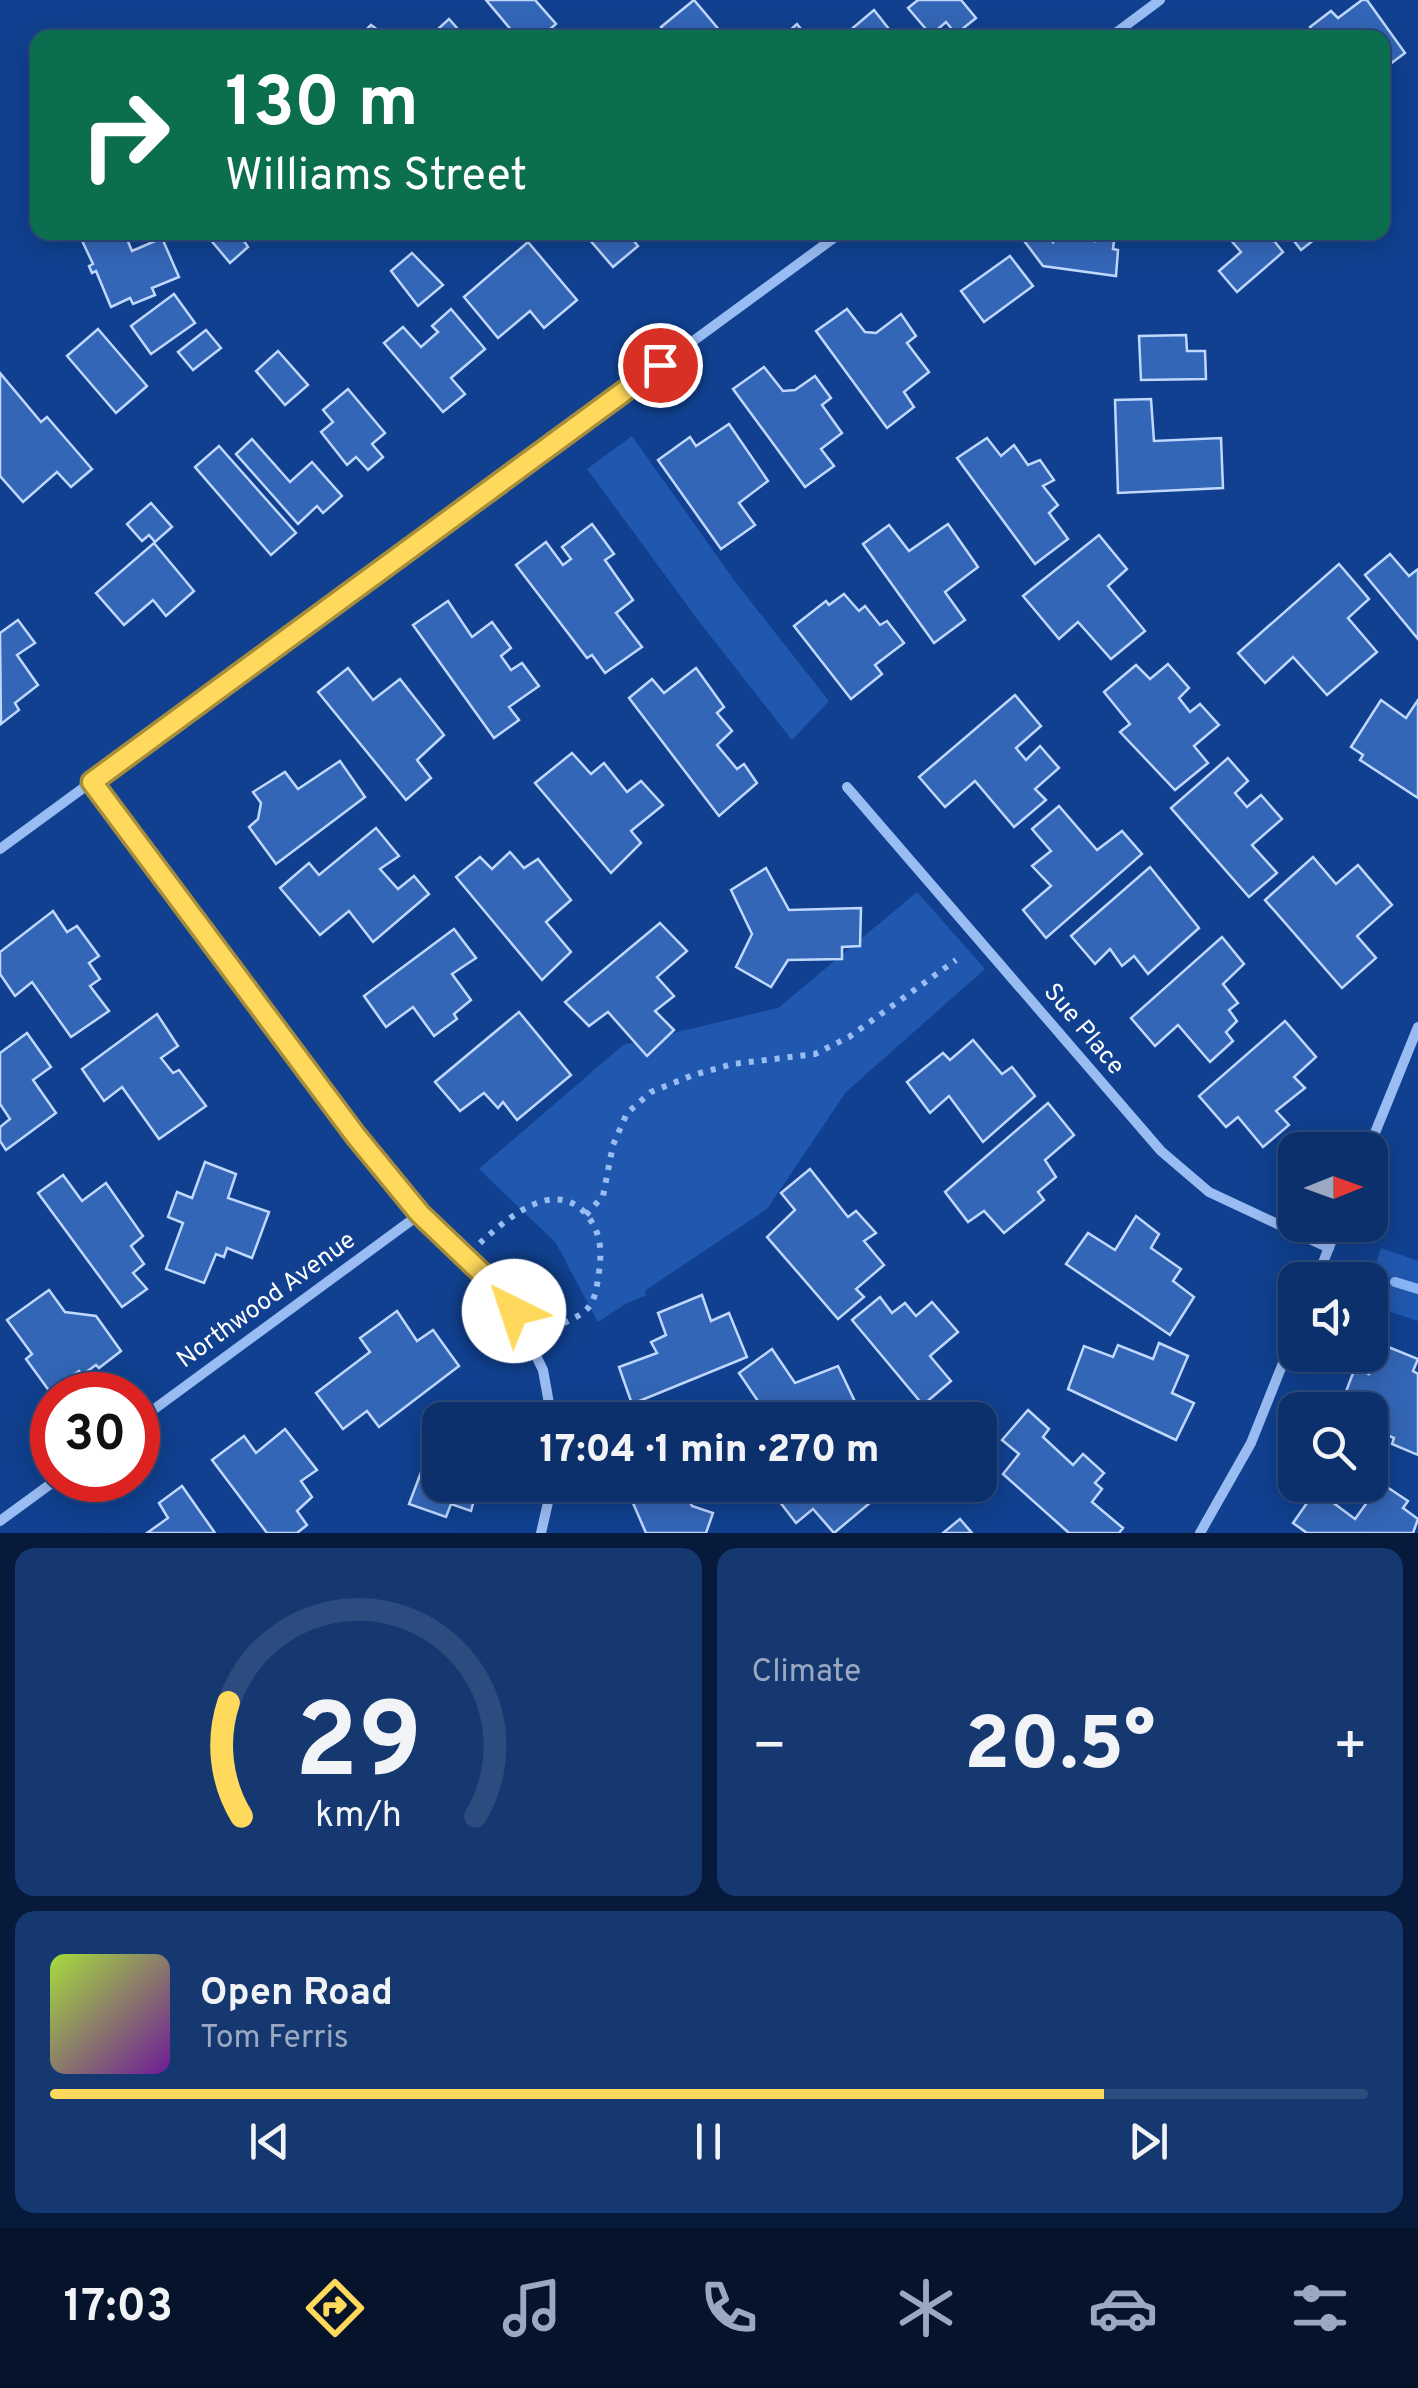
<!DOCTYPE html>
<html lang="en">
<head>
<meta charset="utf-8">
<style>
	body { margin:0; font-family:Overpass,sans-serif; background:#153871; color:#f1f3f6; height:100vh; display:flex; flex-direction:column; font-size:38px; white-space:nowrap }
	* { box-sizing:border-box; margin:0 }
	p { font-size:32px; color:#9aa9c1 }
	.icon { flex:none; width:55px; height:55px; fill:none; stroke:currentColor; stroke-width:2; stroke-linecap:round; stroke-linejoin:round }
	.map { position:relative; height:1533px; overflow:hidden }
	.panel { display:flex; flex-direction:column; gap:15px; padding:15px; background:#071a3b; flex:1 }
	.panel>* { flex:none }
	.hud { position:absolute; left:30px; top:30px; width:1360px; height:210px; border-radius:20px; box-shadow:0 5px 25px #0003,0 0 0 2px #2c4b7e; background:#0b6e4f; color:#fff; overflow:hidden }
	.needle { width:65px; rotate:89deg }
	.buttons { position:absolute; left:1278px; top:1132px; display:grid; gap:20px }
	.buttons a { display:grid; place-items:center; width:110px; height:110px; border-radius:20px; background:#0c306b; box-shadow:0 5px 25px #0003,0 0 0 2px #2c4b7e; font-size:50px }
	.speed { position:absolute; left:30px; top:1372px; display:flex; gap:20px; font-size:50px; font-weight:700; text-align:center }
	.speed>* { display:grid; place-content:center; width:130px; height:130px; border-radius:50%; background:#0c306b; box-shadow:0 5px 25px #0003,0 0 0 2px #2c4b7e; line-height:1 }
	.speed .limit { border:15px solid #d22; background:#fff; color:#111 }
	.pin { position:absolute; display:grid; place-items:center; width:85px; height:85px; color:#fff; margin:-42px; border:5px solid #fff; border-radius:50%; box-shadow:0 2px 10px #0007 }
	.me { position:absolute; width:110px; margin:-55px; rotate:319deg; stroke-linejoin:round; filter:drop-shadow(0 0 8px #0008) }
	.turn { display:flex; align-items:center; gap:35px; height:210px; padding:0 30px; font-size:45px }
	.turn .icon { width:130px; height:130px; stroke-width:2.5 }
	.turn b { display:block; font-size:70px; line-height:85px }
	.big { font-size:75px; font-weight:800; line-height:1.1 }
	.panel .tile { flex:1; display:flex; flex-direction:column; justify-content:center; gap:15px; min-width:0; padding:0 35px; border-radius:20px; background:#153871 }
	.panel .dial { align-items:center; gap:0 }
	.dial svg { height:260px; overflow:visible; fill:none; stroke:#2c4b7e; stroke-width:7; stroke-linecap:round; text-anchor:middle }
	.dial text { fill:#f1f3f6; stroke:none }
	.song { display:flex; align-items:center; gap:30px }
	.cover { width:120px; height:120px; border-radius:15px; background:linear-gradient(135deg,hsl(80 70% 55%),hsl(280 70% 35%)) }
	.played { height:10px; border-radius:5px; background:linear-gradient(90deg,#ffd95b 80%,#2c4b7e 80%) }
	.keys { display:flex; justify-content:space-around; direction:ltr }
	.heat { display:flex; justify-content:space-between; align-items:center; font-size:55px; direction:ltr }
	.panel .tiles { flex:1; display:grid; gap:15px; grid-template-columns:1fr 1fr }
	.tile:last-child { grid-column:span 2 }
	.trip { position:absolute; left:422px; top:1402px; width:575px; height:100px; border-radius:20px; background:#0c306b; box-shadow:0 5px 25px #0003,0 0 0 2px #2c4b7e; font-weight:800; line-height:100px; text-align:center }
	.dock { display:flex; height:160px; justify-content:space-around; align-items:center; background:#05132b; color:#9aa9c1 }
	.dock .icon { width:70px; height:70px }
	.dock .current { color:#ffd95b }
	.dock b { font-size:45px; color:#f1f3f6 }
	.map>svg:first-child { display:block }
	.green { fill:#2158af }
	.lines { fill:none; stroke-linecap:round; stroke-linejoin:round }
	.stream { stroke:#8ab6f7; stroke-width:10 }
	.building { fill:#3466b7; stroke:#c0d8fe; stroke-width:2.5 }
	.path { stroke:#99bcf3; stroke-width:6; stroke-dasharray:5 8; stroke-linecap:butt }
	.street { stroke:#99bcf3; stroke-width:10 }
	.route-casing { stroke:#a68d3b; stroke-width:25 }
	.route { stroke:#ffd95b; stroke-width:18 }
	.labels { text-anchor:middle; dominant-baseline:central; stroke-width:10; stroke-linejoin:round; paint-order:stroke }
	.street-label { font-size:25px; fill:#fff; stroke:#10408f }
</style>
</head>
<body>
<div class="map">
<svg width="1418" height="1533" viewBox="0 0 1418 1533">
	<rect width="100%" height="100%" fill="#10408f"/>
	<!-- green -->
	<g class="green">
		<path d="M 632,436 L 736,583 L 829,701 L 792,740 L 701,624 L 587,469 Z"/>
		<path d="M 917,892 L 985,969 L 846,1092 L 767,1209 L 646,1290 L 645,1296 L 627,1303 L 598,1322 L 556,1243 L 479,1169 L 623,1045 L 778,1008 Z"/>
		<path d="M 1381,1248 L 1418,1261 L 1418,1321 L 1370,1305 L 1370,1281 Z"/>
	</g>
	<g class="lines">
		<!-- stream -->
		<path class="stream" d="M 1395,1282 L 1418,1289"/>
	</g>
	<!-- building -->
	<g class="building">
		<path d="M 486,0 L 535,0 L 556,24 L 540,38 L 518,38 Z"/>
		<path d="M 694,0 L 726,38 L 670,38 L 661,27 Z"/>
		<path d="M 918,0 L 961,0 L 976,18 L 956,34 L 946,22 L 931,35 L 908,8 Z"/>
		<path d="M 1362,0 L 1367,0 L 1405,53 L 1382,70 L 1382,38 L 1317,38 L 1310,27 L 1331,11 L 1338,18 Z"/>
		<path d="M 874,10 L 896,38 L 841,38 Z"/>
		<path d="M 449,19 L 466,38 L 428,38 Z"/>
		<path d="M 797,24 L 808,38 L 781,38 Z"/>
		<path d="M 371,25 L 385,35 L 358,38 Z"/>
		<path d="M 78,232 L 124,232 L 132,251 L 162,238 L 179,277 L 152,288 L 155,295 L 133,304 L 130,298 L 111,307 L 96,271 L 92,273 L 89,266 L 93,264 Z"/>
		<path d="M 204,232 L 253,232 L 244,241 L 248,247 L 230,263 Z"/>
		<path d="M 583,232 L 631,232 L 629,235 L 638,246 L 613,267 Z"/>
		<path d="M 1021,232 L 1043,232 L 1053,242 L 1055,232 L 1075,232 L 1074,238 L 1095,241 L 1096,232 L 1115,233 L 1113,249 L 1118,250 L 1116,276 L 1043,266 L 1019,234 Z"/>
		<path d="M 1224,232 L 1267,232 L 1283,252 L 1237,292 L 1219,271 L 1241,252 Z"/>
		<path d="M 1287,232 L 1324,232 L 1301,250 Z"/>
		<path d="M 528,242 L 577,300 L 544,328 L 530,311 L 498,338 L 464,297 Z"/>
		<path d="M 412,253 L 443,285 L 418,306 L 391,271 Z"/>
		<path d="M 1010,256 L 1033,286 L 984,322 L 961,291 Z"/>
		<path d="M 174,294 L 195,323 L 151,354 L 131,326 Z"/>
		<path d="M 451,309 L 485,349 L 451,378 L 465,394 L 443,412 L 384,343 L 403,327 L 421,347 L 438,332 L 432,326 Z"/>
		<path d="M 847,309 L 865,332 L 876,333 L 901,314 L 916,336 L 907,343 L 929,372 L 904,392 L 914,407 L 887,428 L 816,331 Z"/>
		<path d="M 98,329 L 147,386 L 116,413 L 67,356 Z"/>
		<path d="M 206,330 L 221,348 L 193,370 L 178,352 Z"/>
		<path d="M 1186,335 L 1187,351 L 1205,351 L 1206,379 L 1141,380 L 1139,336 Z"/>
		<path d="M 278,351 L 308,385 L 285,405 L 256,371 Z"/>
		<path d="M 764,367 L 783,391 L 795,390 L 815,376 L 831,398 L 822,405 L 842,433 L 821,449 L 834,466 L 805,487 L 733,389 Z"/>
		<path d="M 0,373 L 41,422 L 47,417 L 92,469 L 71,487 L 57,472 L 23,502 L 0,476 Z"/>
		<path d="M 348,389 L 385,433 L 372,444 L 383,457 L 368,470 L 356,457 L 347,465 L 321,432 L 333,422 L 323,410 Z"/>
		<path d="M 1151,399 L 1154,441 L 1221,438 L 1223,488 L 1118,493 L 1115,400 Z"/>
		<path d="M 729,424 L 768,481 L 739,503 L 755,525 L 721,549 L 658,460 L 690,437 L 696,446 Z"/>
		<path d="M 987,438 L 1001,456 L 1014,445 L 1028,465 L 1040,460 L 1054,480 L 1043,486 L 1058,505 L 1049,513 L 1068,539 L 1035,564 L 957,458 Z"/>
		<path d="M 252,439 L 290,482 L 312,462 L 342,496 L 323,513 L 317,506 L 298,524 L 236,454 Z"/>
		<path d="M 219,446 L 296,533 L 271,555 L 195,467 Z"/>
		<path d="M 151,503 L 172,527 L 155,542 L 149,535 L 142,541 L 127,524 Z"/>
		<path d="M 592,524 L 614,554 L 605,560 L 633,600 L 616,613 L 642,647 L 605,673 L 592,655 L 587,658 L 516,565 L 546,542 L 563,565 L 571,559 L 562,547 Z"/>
		<path d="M 948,524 L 978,567 L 945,592 L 965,620 L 934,643 L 863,544 L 889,525 L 909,551 Z"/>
		<path d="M 1099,535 L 1127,569 L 1108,586 L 1145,631 L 1111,659 L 1078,622 L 1059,639 L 1023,596 Z"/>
		<path d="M 154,543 L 194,591 L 166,616 L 153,600 L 124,625 L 96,593 Z"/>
		<path d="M 1390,554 L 1409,576 L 1418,569 L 1418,639 L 1365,575 Z"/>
		<path d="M 1339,564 L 1369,599 L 1348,618 L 1377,652 L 1327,695 L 1293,657 L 1265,683 L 1238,653 Z"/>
		<path d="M 844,594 L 859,611 L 865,606 L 880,625 L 887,621 L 904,643 L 875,665 L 882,674 L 851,699 L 794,626 L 826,601 L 829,605 Z"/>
		<path d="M 448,601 L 472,637 L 492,622 L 511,648 L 501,656 L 511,670 L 522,663 L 539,686 L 509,707 L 519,720 L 494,738 L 413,625 Z"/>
		<path d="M 18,620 L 35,643 L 17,655 L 38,685 L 15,703 L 19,710 L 1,724 L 0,633 Z"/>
		<path d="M 1168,664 L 1189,688 L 1179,698 L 1190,712 L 1200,704 L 1219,725 L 1194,746 L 1208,763 L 1175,790 L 1120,732 L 1130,724 L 1104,692 L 1136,665 L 1150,679 Z"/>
		<path d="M 348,668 L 373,700 L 400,679 L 444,735 L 417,760 L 431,778 L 406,800 L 318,692 Z"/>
		<path d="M 696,668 L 724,707 L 717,713 L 732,731 L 717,745 L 737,769 L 744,764 L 757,783 L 719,816 L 629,698 L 652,679 L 664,693 Z"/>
		<path d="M 1015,695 L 1041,726 L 1016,748 L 1026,760 L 1040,746 L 1059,768 L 1035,789 L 1046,800 L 1014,827 L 975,781 L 945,807 L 919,777 Z"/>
		<path d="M 1381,700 L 1406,718 L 1418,700 L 1418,798 L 1360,760 L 1363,755 L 1351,747 Z"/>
		<path d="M 572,753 L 591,774 L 604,763 L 627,792 L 641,781 L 663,805 L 631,831 L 641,843 L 611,873 L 535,783 Z"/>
		<path d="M 1228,758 L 1248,781 L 1235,793 L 1247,807 L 1261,795 L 1282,819 L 1252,845 L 1277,873 L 1249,897 L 1171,808 Z"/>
		<path d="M 340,761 L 365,797 L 276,864 L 249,827 L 258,819 L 261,803 L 253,792 L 285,772 L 298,789 Z"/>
		<path d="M 1059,806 L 1097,850 L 1122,831 L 1142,854 L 1046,938 L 1023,910 L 1051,886 L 1032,866 L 1051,851 L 1032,829 Z"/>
		<path d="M 376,828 L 399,856 L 380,869 L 398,889 L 414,876 L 429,894 L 373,942 L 349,911 L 320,935 L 280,888 L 309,863 L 319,875 Z"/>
		<path d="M 510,852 L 524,868 L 538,859 L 571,900 L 546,922 L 571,952 L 542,980 L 456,877 L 480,857 L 492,869 Z"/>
		<path d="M 1313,857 L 1336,884 L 1358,865 L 1392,905 L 1357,936 L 1376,958 L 1342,988 L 1265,900 Z"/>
		<path d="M 1150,867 L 1199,928 L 1148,974 L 1134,956 L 1122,966 L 1110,949 L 1095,964 L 1071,936 Z"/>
		<path d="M 766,868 L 789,910 L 861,908 L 860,946 L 842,947 L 842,959 L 788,960 L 771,987 L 736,967 L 752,934 L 731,890 Z"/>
		<path d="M 53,911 L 67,932 L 77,926 L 99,956 L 89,963 L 100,979 L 90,986 L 109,1011 L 71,1037 L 32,982 L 15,996 L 0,974 L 0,952 Z"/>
		<path d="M 660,923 L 687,951 L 657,977 L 674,996 L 655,1011 L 674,1030 L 647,1056 L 608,1012 L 589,1026 L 565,1002 Z"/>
		<path d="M 454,929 L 476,958 L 452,974 L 471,1000 L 454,1014 L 457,1019 L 434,1036 L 413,1007 L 386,1027 L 364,996 Z"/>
		<path d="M 1222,937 L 1244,964 L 1223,984 L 1238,1003 L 1229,1010 L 1237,1021 L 1226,1032 L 1233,1041 L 1210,1062 L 1178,1025 L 1155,1046 L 1131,1018 Z"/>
		<path d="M 519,1012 L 571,1075 L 517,1120 L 503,1102 L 498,1108 L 484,1093 L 460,1111 L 435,1082 Z"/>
		<path d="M 157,1014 L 178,1046 L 161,1058 L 173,1073 L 179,1070 L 206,1106 L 159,1139 L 122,1087 L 104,1101 L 82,1069 Z"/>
		<path d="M 1285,1021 L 1316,1057 L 1294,1077 L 1305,1088 L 1276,1111 L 1289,1125 L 1263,1147 L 1238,1117 L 1226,1127 L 1199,1096 Z"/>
		<path d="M 27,1033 L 51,1067 L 33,1080 L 56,1113 L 6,1150 L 0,1141 L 0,1127 L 10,1119 L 0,1104 L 0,1053 Z"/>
		<path d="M 973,1040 L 1002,1074 L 1012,1067 L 1035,1096 L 983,1142 L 949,1096 L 930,1113 L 907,1082 L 943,1053 L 950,1060 Z"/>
		<path d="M 1048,1103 L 1074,1135 L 1045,1160 L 1056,1177 L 1038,1192 L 1044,1200 L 1004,1233 L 984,1211 L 968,1222 L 945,1192 Z"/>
		<path d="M 205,1162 L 236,1174 L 228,1198 L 269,1212 L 252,1258 L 227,1248 L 224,1257 L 216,1254 L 204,1283 L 166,1269 L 183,1223 L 168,1217 L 177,1192 L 192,1198 Z"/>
		<path d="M 810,1169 L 848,1217 L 856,1211 L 876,1233 L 864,1241 L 884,1265 L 856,1289 L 864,1297 L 838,1319 L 767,1237 L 795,1210 L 781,1193 Z"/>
		<path d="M 63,1175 L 82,1201 L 106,1183 L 143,1236 L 131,1246 L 144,1264 L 133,1273 L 147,1289 L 122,1307 L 38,1193 Z"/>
		<path d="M 1136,1216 L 1159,1234 L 1151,1248 L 1181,1269 L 1173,1281 L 1194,1297 L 1170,1335 L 1066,1264 L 1088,1233 L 1115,1250 Z"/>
		<path d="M 49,1290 L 65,1312 L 96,1316 L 121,1351 L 99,1368 L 96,1365 L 82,1375 L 79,1371 L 50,1392 L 26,1359 L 32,1354 L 7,1320 Z"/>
		<path d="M 702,1295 L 711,1321 L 729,1313 L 747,1357 L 632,1404 L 619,1367 L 657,1353 L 651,1342 L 666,1335 L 658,1313 Z"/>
		<path d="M 880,1297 L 892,1313 L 905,1303 L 916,1316 L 932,1302 L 958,1332 L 930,1356 L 951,1381 L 923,1405 L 852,1320 Z"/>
		<path d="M 397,1311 L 417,1341 L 433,1330 L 459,1366 L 379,1427 L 367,1411 L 343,1429 L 316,1393 L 370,1352 L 360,1338 Z"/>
		<path d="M 1159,1343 L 1188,1356 L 1172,1393 L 1194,1403 L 1176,1440 L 1068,1389 L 1084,1346 L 1113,1357 L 1118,1345 L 1153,1359 Z"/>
		<path d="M 1381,1344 L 1418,1359 L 1413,1371 L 1418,1374 L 1418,1455 L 1392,1444 L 1394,1438 L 1370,1428 L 1370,1410 L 1348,1410 L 1353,1397 L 1345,1394 L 1355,1368 L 1369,1374 Z"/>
		<path d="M 772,1349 L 795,1383 L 838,1366 L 858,1408 L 832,1420 L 748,1420 L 762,1407 L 739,1373 Z"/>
		<path d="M 1028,1410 L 1049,1429 L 1043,1437 L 1073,1465 L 1083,1454 L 1104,1473 L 1095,1483 L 1102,1489 L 1092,1502 L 1123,1528 L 1119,1533 L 1069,1533 L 1003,1474 L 1019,1454 L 1002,1440 Z"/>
		<path d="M 439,1425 L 440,1485 L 478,1485 L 471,1511 L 451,1504 L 446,1517 L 409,1504 Z"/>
		<path d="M 285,1429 L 317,1470 L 301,1481 L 312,1497 L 297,1511 L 307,1525 L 297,1533 L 267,1533 L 212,1460 L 244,1436 L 256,1453 Z"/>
		<path d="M 1381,1483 L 1408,1501 L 1403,1508 L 1418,1519 L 1413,1533 L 1307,1533 L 1293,1523 L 1316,1490 L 1355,1519 Z"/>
		<path d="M 611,1485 L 681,1485 L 692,1506 L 713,1513 L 706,1533 L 646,1533 L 633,1503 L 608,1493 Z"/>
		<path d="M 783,1485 L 878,1485 L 866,1494 L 871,1502 L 834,1533 L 813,1509 L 796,1523 L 773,1493 Z"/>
		<path d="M 182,1486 L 215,1533 L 147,1533 L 168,1518 L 159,1503 Z"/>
		<path d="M 960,1519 L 972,1533 L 943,1533 Z"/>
	</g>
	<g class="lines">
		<!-- path -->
		<g class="path">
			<path d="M 586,1215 L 603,1196 L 613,1145 L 627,1113 L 651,1092 L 693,1075 L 733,1064 L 815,1054 L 849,1037 L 956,960"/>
			<path d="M 480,1243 C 507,1219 553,1177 586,1214 C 601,1232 602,1250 599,1272 C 597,1284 596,1300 587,1309 C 577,1319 558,1325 546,1331"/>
		</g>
		<!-- street -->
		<g class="street">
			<path d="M 1109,38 L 1160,0"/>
			<path d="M 92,782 L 356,1136 L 420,1214 L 487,1278 L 514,1311 L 543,1370 L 552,1420"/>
			<path d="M 847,787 L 1161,1151 L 1209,1192 L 1329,1248"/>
			<path d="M 0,849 L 842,232"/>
			<path d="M 1368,1150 L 1418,1027"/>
			<path d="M 1316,1280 L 1338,1225"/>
			<path d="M 138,1421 L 420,1214"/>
			<path d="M 0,1521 L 56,1480"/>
			<path d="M 541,1533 L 552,1485"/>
			<path d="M 1200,1533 L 1251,1443 L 1295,1333"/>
		</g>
	</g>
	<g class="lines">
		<!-- route casing -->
		<g class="route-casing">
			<path id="route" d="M 514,1311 L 487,1278 L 420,1214 L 356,1136 L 92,782 L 660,365"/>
		</g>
		<!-- route -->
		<use href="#route" class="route"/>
	</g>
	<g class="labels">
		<!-- street labels -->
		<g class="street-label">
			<text transform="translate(1083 1030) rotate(50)">Sue Place</text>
			<text transform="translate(267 1301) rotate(-36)">Northwood Avenue</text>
		</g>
	</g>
</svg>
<div class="buttons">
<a><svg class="needle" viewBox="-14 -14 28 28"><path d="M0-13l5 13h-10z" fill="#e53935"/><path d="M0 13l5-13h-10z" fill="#9aa9c1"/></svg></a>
<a><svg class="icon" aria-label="sound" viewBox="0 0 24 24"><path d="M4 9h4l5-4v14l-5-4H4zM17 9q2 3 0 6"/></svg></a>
<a><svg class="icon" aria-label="search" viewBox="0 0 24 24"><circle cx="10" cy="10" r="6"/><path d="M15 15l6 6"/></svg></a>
</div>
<div class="speed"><div class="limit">30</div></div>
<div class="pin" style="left:660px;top:365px;background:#d93025"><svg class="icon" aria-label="arrive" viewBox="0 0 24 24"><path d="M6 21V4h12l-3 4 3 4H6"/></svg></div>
<svg class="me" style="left:514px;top:1311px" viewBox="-20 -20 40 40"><circle r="19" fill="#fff"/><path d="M0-13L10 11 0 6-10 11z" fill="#ffd95b"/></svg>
<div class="trip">17:04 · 1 min · 270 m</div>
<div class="hud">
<div class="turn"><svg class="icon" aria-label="right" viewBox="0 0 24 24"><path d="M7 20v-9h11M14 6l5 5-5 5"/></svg><div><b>130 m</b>Williams Street</div></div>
</div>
</div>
<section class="panel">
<div class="tiles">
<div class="tile dial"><svg viewBox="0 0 100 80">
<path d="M14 69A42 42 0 1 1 86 69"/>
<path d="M14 69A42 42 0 0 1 10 34" stroke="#ffd95b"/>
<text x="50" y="56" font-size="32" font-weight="700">29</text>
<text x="50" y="72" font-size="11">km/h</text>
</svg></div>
<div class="tile"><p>Climate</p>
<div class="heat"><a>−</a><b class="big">20.5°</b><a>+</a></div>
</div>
<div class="tile">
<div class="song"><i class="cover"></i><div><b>Open Road</b><p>Tom Ferris</p></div></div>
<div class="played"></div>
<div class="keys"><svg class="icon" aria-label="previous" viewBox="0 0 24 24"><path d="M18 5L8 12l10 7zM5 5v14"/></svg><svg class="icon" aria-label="pause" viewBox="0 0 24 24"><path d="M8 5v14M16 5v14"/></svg><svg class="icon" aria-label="next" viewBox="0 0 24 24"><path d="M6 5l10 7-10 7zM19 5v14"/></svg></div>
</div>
</div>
</section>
<nav class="dock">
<b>17:03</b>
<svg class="icon current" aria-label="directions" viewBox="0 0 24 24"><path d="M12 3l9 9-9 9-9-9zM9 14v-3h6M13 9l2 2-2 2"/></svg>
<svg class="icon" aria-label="music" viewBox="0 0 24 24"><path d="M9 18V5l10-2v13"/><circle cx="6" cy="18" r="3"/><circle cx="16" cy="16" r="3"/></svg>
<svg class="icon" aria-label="phone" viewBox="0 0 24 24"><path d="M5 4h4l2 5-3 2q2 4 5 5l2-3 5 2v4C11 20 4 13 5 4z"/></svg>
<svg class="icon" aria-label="climate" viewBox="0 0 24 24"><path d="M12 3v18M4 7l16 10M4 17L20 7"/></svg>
<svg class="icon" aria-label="car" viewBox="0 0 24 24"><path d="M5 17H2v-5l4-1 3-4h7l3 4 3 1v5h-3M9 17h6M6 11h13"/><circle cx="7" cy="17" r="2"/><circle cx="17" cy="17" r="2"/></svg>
<svg class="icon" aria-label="filters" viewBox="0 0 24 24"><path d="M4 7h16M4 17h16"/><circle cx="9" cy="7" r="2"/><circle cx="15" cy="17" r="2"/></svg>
</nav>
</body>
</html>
